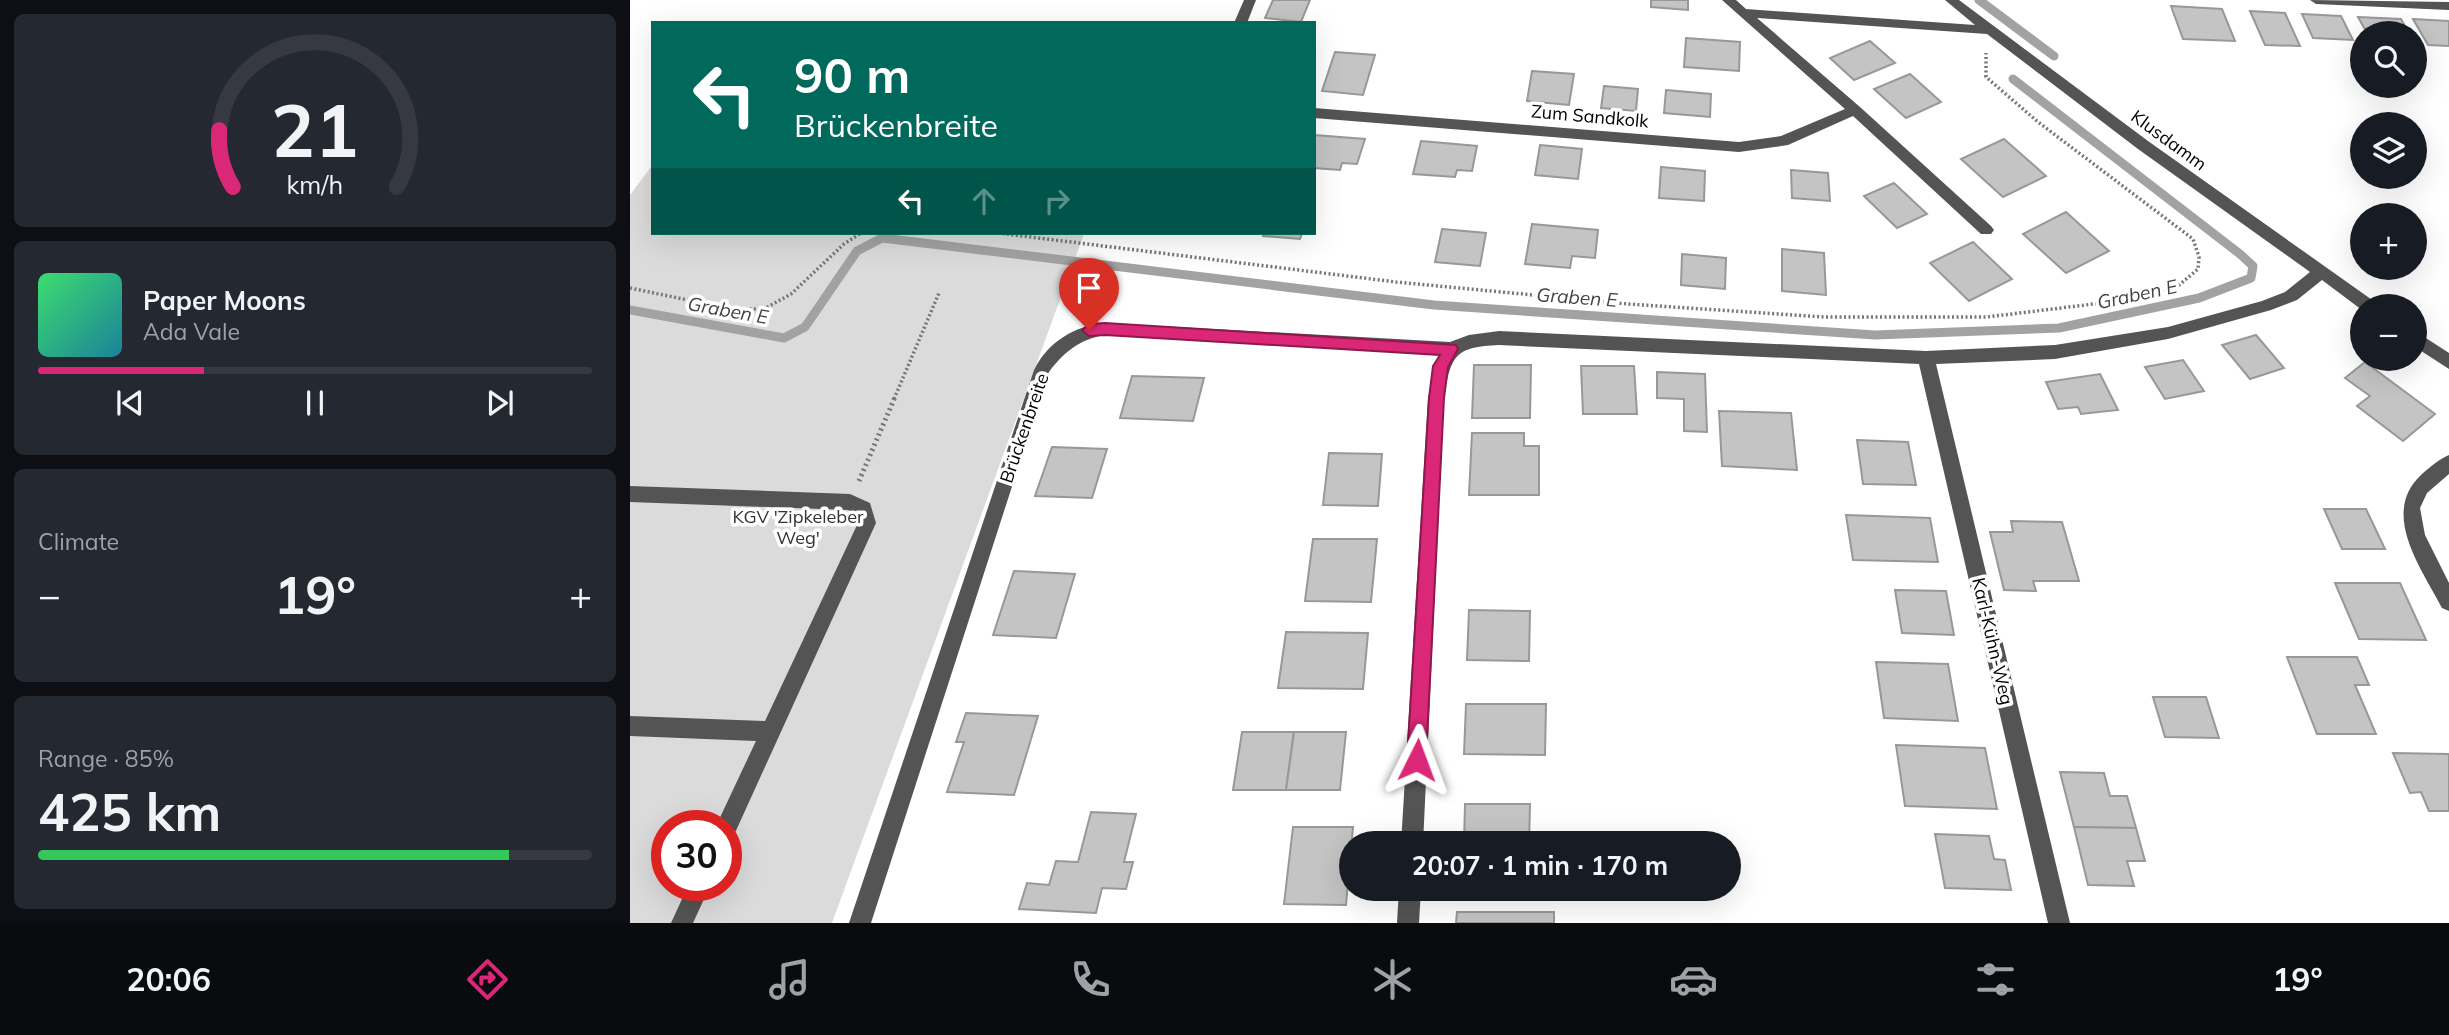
<!DOCTYPE html>
<html lang="en">
<head>
<meta charset="utf-8">
<style>
	body { margin:0; font-family:Mulish,sans-serif; background:#242831; color:#f1f3f6; height:100vh; display:flex; flex-direction:column; font-size:26px; white-space:nowrap }
	* { box-sizing:border-box; margin:0 }
	p { font-size:23px; color:#9ea1a6 }
	.icon { flex:none; width:38px; height:38px; fill:none; stroke:currentColor; stroke-width:2; stroke-linecap:round; stroke-linejoin:round }
	.map { position:relative; flex:1; overflow:hidden }
	.details { display:flex; flex-direction:column; gap:14px; padding:14px; background:#0d0f14; width:630px }
	.details>* { flex:none }
	.top-card { position:absolute; left:21px; top:21px; width:665px; height:214px; border-radius:0px; box-shadow:0 7px 28px #0002; background:#00695c; color:#fff; overflow:hidden }
	.fabs { position:absolute; left:1720px; top:21px; display:grid; gap:14px }
	.fabs a { display:grid; place-items:center; width:77px; height:77px; border-radius:50%; background:#171b24; box-shadow:0 7px 28px #0002; font-size:35px }
	.speed { position:absolute; left:21px; top:810px; display:flex; gap:14px; font-size:35px; font-weight:700; text-align:center }
	.speed>* { display:grid; place-content:center; width:91px; height:91px; border-radius:50%; background:#171b24; box-shadow:0 7px 28px #0002; line-height:1 }
	.speed .limit { border:10px solid #d22; background:#fff; color:#111 }
	.pin { position:absolute; display:grid; place-items:center; width:60px; height:60px; color:#fff; margin:-72px -30px; border-radius:50% 50% 50% 0; rotate:-45deg; box-shadow:0 0 7px #0007 }
	.pin .icon { rotate:45deg }
	.me { position:absolute; width:77px; margin:-38px; rotate:3deg; stroke-linejoin:round; filter:drop-shadow(0 0 5px #0008) }
	.turn { display:flex; align-items:center; gap:24px; height:147px; padding:0 28px; font-size:32px }
	.turn .icon { width:91px; height:91px; stroke-width:2.5 }
	.turn b { display:block; font-size:49px; line-height:60px }
	.lanes { display:flex; align-items:center; height:66px; padding:0 28px; background:#0003; justify-content:center; gap:35px; direction:ltr }
	.lanes .off { opacity:.35 }
	.big { font-size:52px; font-weight:700; line-height:1.1 }
	.details .tile { flex:1; display:flex; flex-direction:column; justify-content:center; gap:10px; min-width:0; padding:0 24px; border-radius:10px; background:#242831 }
	.details .dial { align-items:center; gap:0 }
	.dial svg { height:182px; overflow:visible; fill:none; stroke:#363941; stroke-width:7; stroke-linecap:round; text-anchor:middle }
	.dial text { fill:#f1f3f6; stroke:none }
	.song { display:flex; align-items:center; gap:21px }
	.cover { width:84px; height:84px; border-radius:10px; background:linear-gradient(135deg,hsl(140 70% 55%),hsl(190 70% 35%)) }
	.played { height:7px; border-radius:4px; background:linear-gradient(90deg,#db2777 30%,#363941 30%) }
	.keys { display:flex; justify-content:space-around; direction:ltr }
	.heat { display:flex; justify-content:space-between; align-items:center; font-size:38px; direction:ltr }
	.charge { height:10px; border-radius:5px; background:linear-gradient(90deg,#34c759 85%,#363941 0) }
	.trip { position:absolute; left:709px; top:831px; width:402px; height:70px; border-radius:35px; background:#171b24; box-shadow:0 7px 28px #0002; font-weight:700; line-height:70px; text-align:center }
	.tabs { display:flex; height:112px; justify-content:space-around; align-items:center; background:#090b0e; color:#9ea1a6 }
	.tabs .icon { width:49px; height:49px }
	.tabs .selected { color:#db2777 }
	.tabs b { font-size:32px; color:#f1f3f6 }
	main { display:flex; flex:1; min-height:0 }
	.map>svg:first-child { display:block }
	.green { fill:#dbdbdb; fill-rule:evenodd }
	.lines { fill:none; stroke-linecap:round; stroke-linejoin:round }
	.stream { stroke:#a2a2a2; stroke-width:9 }
	.building { fill:#c4c4c4; stroke:#989898; stroke-width:2 }
	.path-far1 { stroke:#767676; stroke-width:3.5; stroke-dasharray:2 2.5; stroke-linecap:butt }
	.path { stroke:#767676; stroke-width:5; stroke-dasharray:2 3.5; stroke-linecap:butt }
	.minor { fill:#545454; fill-rule:evenodd }
	.route { fill:#db2777; stroke:#8e194d; stroke-width:2 }
	.labels { text-anchor:middle; dominant-baseline:central; stroke-width:7; stroke-linejoin:round; paint-order:stroke }
	.street-label { font-size:18px; fill:#000; stroke:#fff }
	.park-label { font-size:18px; fill:#323232; stroke:#fff }
	.water-label { font-size:19px; font-style:italic; fill:#434343; stroke:#fff }
</style>
</head>
<body>
<main>
<section class="details">
<div class="tile dial"><svg viewBox="0 0 100 80">
<path d="M14 69A42 42 0 1 1 86 69"/>
<path d="M14 69A42 42 0 0 1 8 44" stroke="#db2777"/>
<text x="50" y="56" font-size="32" font-weight="700">21</text>
<text x="50" y="72" font-size="11">km/h</text>
</svg></div>
<div class="tile">
<div class="song"><i class="cover"></i><div><b>Paper Moons</b><p>Ada Vale</p></div></div>
<div class="played"></div>
<div class="keys"><svg class="icon" aria-label="previous" viewBox="0 0 24 24"><path d="M18 5L8 12l10 7zM5 5v14"/></svg><svg class="icon" aria-label="pause" viewBox="0 0 24 24"><path d="M8 5v14M16 5v14"/></svg><svg class="icon" aria-label="next" viewBox="0 0 24 24"><path d="M6 5l10 7-10 7zM19 5v14"/></svg></div>
</div>
<div class="tile"><p>Climate</p>
<div class="heat"><a>−</a><b class="big">19°</b><a>+</a></div>
</div>
<div class="tile"><p>Range · 85%</p><b class="big">425 km</b><div class="charge"></div></div>
</section>
<div class="map">
<svg width="1819" height="923" viewBox="0 0 1819 923">
	<rect width="100%" height="100%" fill="#fff"/>
	<!-- green -->
	<path class="green" d="M 23,164 L 23,233 L 454,234 L 202,923 L 0,923 L 0,195 ZM 37,826 L 96,826 L 96,886 L 37,886 Z"/>
	<g class="lines">
		<!-- stream -->
		<g class="stream">
			<path d="M 1349,0 L 1424,56"/>
			<path d="M 0,310 L 154,338 L 175,327 L 227,251 L 252,238 L 804,305 L 1245,335 L 1429,328 L 1569,298 L 1621,278 L 1623,266 L 1610,254 L 1383,79"/>
		</g>
	</g>
	<!-- building -->
	<g class="building">
		<path d="M 643,0 L 680,0 L 671,22 L 635,18 Z"/>
		<path d="M 1021,0 L 1058,0 L 1058,10 L 1021,7 Z"/>
		<path d="M 1541,6 L 1592,9 L 1605,41 L 1553,39 Z"/>
		<path d="M 1620,11 L 1655,13 L 1670,46 L 1635,45 Z"/>
		<path d="M 1672,14 L 1711,16 L 1723,40 L 1683,38 Z"/>
		<path d="M 1728,17 L 1771,19 L 1779,33 L 1737,33 Z"/>
		<path d="M 1783,19 L 1819,21 L 1819,46 L 1798,45 Z"/>
		<path d="M 1056,38 L 1110,42 L 1109,71 L 1054,67 Z"/>
		<path d="M 1240,41 L 1265,63 L 1224,80 L 1200,58 Z"/>
		<path d="M 705,52 L 745,55 L 733,95 L 692,91 Z"/>
		<path d="M 902,71 L 944,74 L 939,105 L 897,101 Z"/>
		<path d="M 1280,74 L 1311,102 L 1276,118 L 1244,89 Z"/>
		<path d="M 974,86 L 1008,89 L 1006,111 L 971,108 Z"/>
		<path d="M 1036,90 L 1081,94 L 1080,117 L 1034,113 Z"/>
		<path d="M 684,135 L 735,139 L 727,164 L 712,163 L 710,170 L 684,168 Z"/>
		<path d="M 1374,139 L 1416,176 L 1373,197 L 1331,159 Z"/>
		<path d="M 791,141 L 847,146 L 842,171 L 827,170 L 825,177 L 783,174 Z"/>
		<path d="M 910,145 L 952,149 L 948,179 L 905,175 Z"/>
		<path d="M 1031,167 L 1075,171 L 1074,201 L 1029,198 Z"/>
		<path d="M 1161,170 L 1198,173 L 1200,201 L 1162,198 Z"/>
		<path d="M 1264,183 L 1297,214 L 1267,228 L 1234,196 Z"/>
		<path d="M 1436,212 L 1479,251 L 1436,273 L 1393,234 Z"/>
		<path d="M 902,224 L 968,230 L 965,258 L 942,256 L 940,268 L 895,264 Z"/>
		<path d="M 812,229 L 856,233 L 850,266 L 805,262 Z"/>
		<path d="M 634,233 L 672,233 L 670,239 L 633,236 Z"/>
		<path d="M 1343,242 L 1382,279 L 1339,301 L 1300,263 Z"/>
		<path d="M 1152,249 L 1194,253 L 1196,295 L 1152,291 Z"/>
		<path d="M 1052,254 L 1096,258 L 1095,289 L 1051,285 Z"/>
		<path d="M 1626,335 L 1654,368 L 1620,379 L 1592,345 Z"/>
		<path d="M 1553,360 L 1574,391 L 1535,399 L 1515,367 Z"/>
		<path d="M 1735,362 L 1805,414 L 1773,441 L 1727,406 L 1740,396 L 1715,378 Z"/>
		<path d="M 844,365 L 901,365 L 900,418 L 842,418 Z"/>
		<path d="M 951,366 L 1004,366 L 1007,414 L 953,414 Z"/>
		<path d="M 1027,372 L 1075,374 L 1077,432 L 1054,431 L 1054,399 L 1027,398 Z"/>
		<path d="M 1470,374 L 1488,410 L 1451,414 L 1448,407 L 1428,409 L 1416,382 Z"/>
		<path d="M 502,376 L 574,378 L 563,421 L 490,418 Z"/>
		<path d="M 1089,411 L 1161,413 L 1167,470 L 1092,466 Z"/>
		<path d="M 842,433 L 894,433 L 894,446 L 909,446 L 909,495 L 839,495 Z"/>
		<path d="M 1227,440 L 1278,442 L 1286,485 L 1233,484 Z"/>
		<path d="M 422,447 L 477,449 L 462,498 L 405,496 Z"/>
		<path d="M 699,453 L 752,454 L 748,506 L 693,505 Z"/>
		<path d="M 1694,509 L 1736,509 L 1755,549 L 1712,549 Z"/>
		<path d="M 1216,515 L 1300,518 L 1308,562 L 1223,560 Z"/>
		<path d="M 1381,521 L 1432,522 L 1449,581 L 1403,581 L 1406,591 L 1374,590 L 1360,532 L 1383,532 Z"/>
		<path d="M 683,539 L 747,539 L 741,602 L 675,601 Z"/>
		<path d="M 384,571 L 445,574 L 426,638 L 363,635 Z"/>
		<path d="M 1705,583 L 1770,583 L 1796,640 L 1729,639 Z"/>
		<path d="M 1265,590 L 1316,591 L 1324,635 L 1272,633 Z"/>
		<path d="M 839,610 L 900,611 L 899,661 L 837,660 Z"/>
		<path d="M 656,632 L 738,633 L 733,689 L 648,688 Z"/>
		<path d="M 1657,657 L 1727,657 L 1739,685 L 1725,685 L 1746,734 L 1687,734 Z"/>
		<path d="M 1246,662 L 1318,664 L 1328,721 L 1254,718 Z"/>
		<path d="M 1523,697 L 1576,697 L 1589,738 L 1535,737 Z"/>
		<path d="M 836,704 L 916,704 L 915,755 L 834,754 Z"/>
		<path d="M 336,713 L 408,716 L 384,795 L 317,792 L 334,742 L 326,742 Z"/>
		<path d="M 612,732 L 664,732 L 656,790 L 603,790 Z"/>
		<path d="M 664,732 L 716,732 L 710,790 L 656,790 Z"/>
		<path d="M 1266,745 L 1355,748 L 1367,809 L 1275,806 Z"/>
		<path d="M 1763,753 L 1819,754 L 1819,811 L 1799,811 L 1791,792 L 1780,793 Z"/>
		<path d="M 1430,772 L 1474,773 L 1480,796 L 1497,796 L 1506,828 L 1444,827 Z"/>
		<path d="M 835,804 L 900,804 L 899,844 L 834,844 Z"/>
		<path d="M 461,812 L 506,814 L 494,862 L 503,862 L 496,889 L 472,888 L 466,913 L 389,909 L 397,883 L 419,885 L 426,861 L 448,862 Z"/>
		<path d="M 663,827 L 723,827 L 716,905 L 654,904 Z"/>
		<path d="M 1444,827 L 1506,828 L 1515,861 L 1497,861 L 1504,886 L 1458,885 Z"/>
		<path d="M 1305,834 L 1359,836 L 1364,859 L 1375,860 L 1381,890 L 1315,888 Z"/>
		<path d="M 827,912 L 924,912 L 924,923 L 826,923 Z"/>
	</g>
	<g class="lines">
		<!-- path-far1 -->
		<g class="path-far1">
			<path d="M 368,233 L 766,282 L 998,304 L 1194,317 L 1357,317 L 1488,301 L 1548,286 L 1568,269 L 1569,257 L 1563,239 L 1408,122 L 1356,77 L 1356,53"/>
			<path d="M 0,288 L 101,309 L 134,309 L 161,294 L 214,244 L 231,233"/>
			<path d="M 264,399 L 309,293"/>
		</g>
		<!-- path -->
		<path class="path" d="M 229,481 L 265,397"/>
		<!-- minor -->
		<g class="minor">
			<path d="M 614,0 L 626,0 L 617,23 L 604,23 Z"/>
			<path d="M 1092,0 L 1106,0 L 1116,9 L 1345,25 L 1315,0 L 1329,0 L 1518,141 L 1745,302 L 1747,306 L 1732,306 L 1732,310 L 1692,280 L 1667,300 L 1641,310 L 1538,339 L 1425,359 L 1306,364 L 1440,923 L 1418,923 L 1289,364 L 869,345 C 825,347 821,355 814,398 L 793,844 L 771,844 L 798,398 L 809,355 L 475,335 C 450,339 434,352 419,372 L 241,923 L 219,923 L 404,370 C 418,342 444,326 475,323 L 820,342 L 839,335 L 869,331 L 1296,351 L 1425,345 L 1538,327 L 1632,301 L 1655,292 L 1680,272 L 1508,149 L 1357,34 L 1127,18 L 1230,107 L 1361,226 L 1364,230 L 1361,234 L 1351,234 L 1223,116 L 1158,145 L 1109,152 L 684,118 L 684,108 L 1109,142 L 1151,136 L 1215,109 Z"/>
			<path d="M 1680,0 L 1819,2 L 1819,10 L 1686,4 Z"/>
			<path d="M 1785,331 L 1819,353 L 1819,369 L 1785,347 Z"/>
			<path d="M 1819,455 L 1819,474 L 1797,493 L 1790,508 L 1795,535 L 1819,583 L 1819,611 L 1812,608 C 1792,569 1749,513 1792,474 C 1800,467 1809,459 1819,455 Z"/>
			<path d="M 0,486 L 220,494 L 240,503 L 246,523 L 104,835 L 96,838 L 96,826 L 86,826 L 126,741 L 0,736 L 0,716 L 135,721 L 228,523 L 226,514 L 218,510 L 0,502 Z"/>
			<path d="M 58,886 L 80,886 L 63,923 L 41,923 Z"/>
			<path d="M 769,889 L 791,889 L 789,923 L 767,923 Z"/>
		</g>
	</g>
	<!-- route -->
	<path class="route" d="M 475,323 L 826,345 L 828,349 L 818,367 L 814,398 L 796,760 L 793,767 L 787,769 L 780,767 L 777,760 L 799,398 L 803,366 L 810,355 L 475,335 L 459,336 L 452,330 L 459,324 Z"/>
	<g class="labels">
		<!-- street labels -->
		<g class="street-label">
			<text transform="translate(960 116) rotate(5)">Zum Sandkolk</text>
			<text transform="translate(1539 140) rotate(36)">Klusdamm</text>
			<text transform="translate(394 428) rotate(-71)">Brückenbreite</text>
			<text transform="translate(1363 641) rotate(77)">Karl-Kühn-Weg</text>
		</g>
		<!-- park labels -->
		<g class="park-label">
			<text x="168" y="516">KGV 'Zipkeleber<tspan x="168" dy="21">Weg'</tspan></text>
		</g>
		<!-- water labels -->
		<g class="water-label">
			<text transform="translate(1507 294) rotate(-12)">Graben E</text>
			<text transform="translate(947 297) rotate(4)">Graben E</text>
			<text transform="translate(98 310) rotate(10)">Graben E</text>
		</g>
	</g>
</svg>
<div class="fabs">
<a><svg class="icon" aria-label="search" viewBox="0 0 24 24"><circle cx="10" cy="10" r="6"/><path d="M15 15l6 6"/></svg></a>
<a><svg class="icon" aria-label="layers" viewBox="0 0 24 24"><path d="M12 4l9 5-9 5-9-5zM3 14l9 5 9-5"/></svg></a>
<a>+</a>
<a>−</a>
</div>
<div class="speed"><div class="limit">30</div></div>
<div class="pin" style="left:459px;top:330px;background:#d93025"><svg class="icon" aria-label="arrive" viewBox="0 0 24 24"><path d="M6 21V4h12l-3 4 3 4H6"/></svg></div>
<svg class="me" style="left:787px;top:760px" viewBox="-20 -20 40 40"><path d="M0-17L14 15 0 8-14 15z" fill="#db2777" stroke="#fff" stroke-width="4"/></svg>
<div class="trip">20:07 · 1 min · 170 m</div>
<div class="top-card">
<div class="turn"><svg class="icon" aria-label="left" viewBox="0 0 24 24"><path d="M17 20v-9H6M10 6l-5 5 5 5"/></svg><div><b>90 m</b>Brückenbreite</div></div>
<div class="lanes"><svg class="icon" aria-label="left" viewBox="0 0 24 24"><path d="M17 20v-9H6M10 6l-5 5 5 5"/></svg><svg class="icon off" aria-label="ahead" viewBox="0 0 24 24"><path d="M12 20V5M6 11l6-6 6 6"/></svg><svg class="icon off" aria-label="right" viewBox="0 0 24 24"><path d="M7 20v-9h11M14 6l5 5-5 5"/></svg></div>
</div>
</div>
</main>
<nav class="tabs">
<b>20:06</b>
<svg class="icon selected" aria-label="directions" viewBox="0 0 24 24"><path d="M12 3l9 9-9 9-9-9zM9 14v-3h6M13 9l2 2-2 2"/></svg>
<svg class="icon" aria-label="music" viewBox="0 0 24 24"><path d="M9 18V5l10-2v13"/><circle cx="6" cy="18" r="3"/><circle cx="16" cy="16" r="3"/></svg>
<svg class="icon" aria-label="phone" viewBox="0 0 24 24"><path d="M5 4h4l2 5-3 2q2 4 5 5l2-3 5 2v4C11 20 4 13 5 4z"/></svg>
<svg class="icon" aria-label="climate" viewBox="0 0 24 24"><path d="M12 3v18M4 7l16 10M4 17L20 7"/></svg>
<svg class="icon" aria-label="car" viewBox="0 0 24 24"><path d="M5 17H2v-5l4-1 3-4h7l3 4 3 1v5h-3M9 17h6M6 11h13"/><circle cx="7" cy="17" r="2"/><circle cx="17" cy="17" r="2"/></svg>
<svg class="icon" aria-label="filters" viewBox="0 0 24 24"><path d="M4 7h16M4 17h16"/><circle cx="9" cy="7" r="2"/><circle cx="15" cy="17" r="2"/></svg>
<b>19°</b>
</nav>
</body>
</html>
